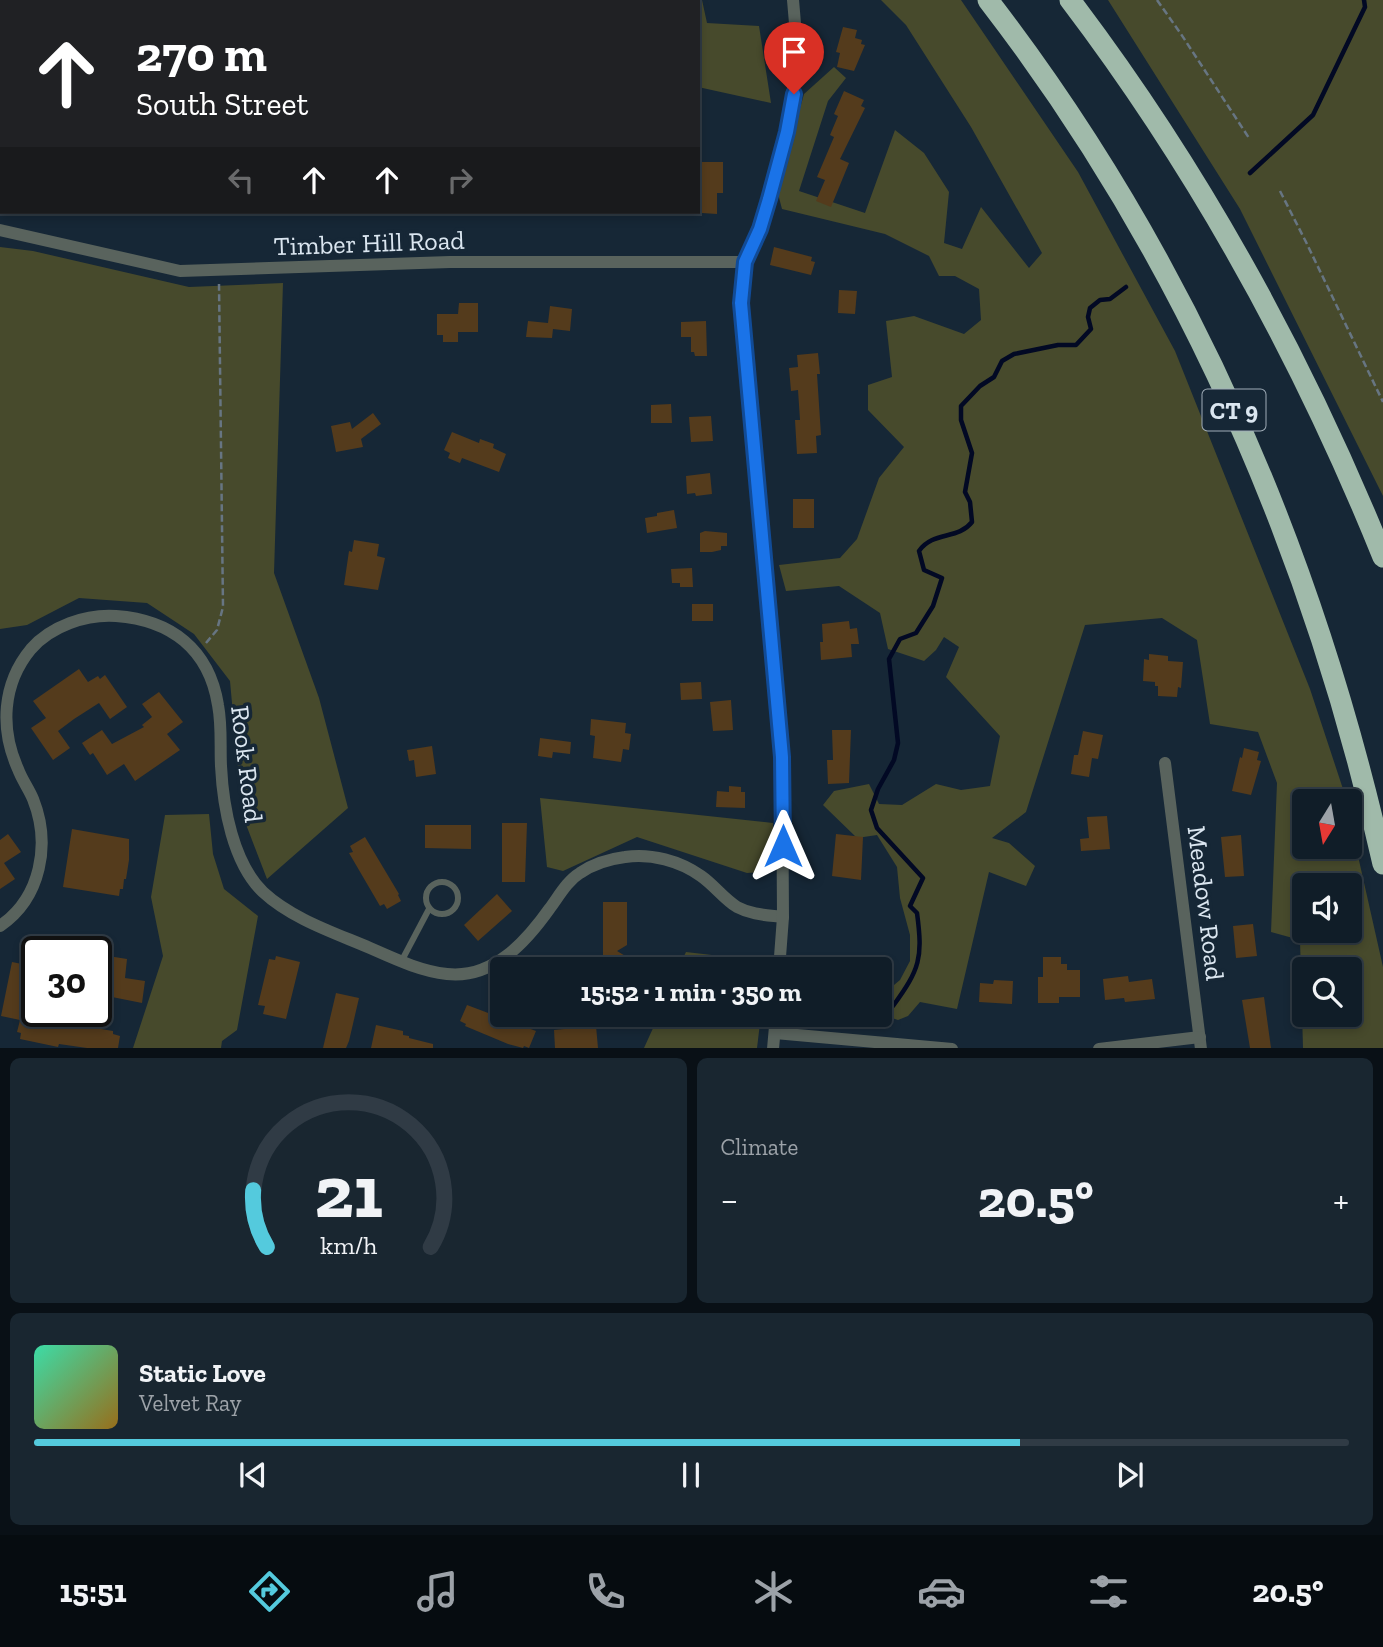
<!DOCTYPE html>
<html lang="en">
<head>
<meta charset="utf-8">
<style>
	body { margin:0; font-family:"Zilla Slab",serif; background:#192630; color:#f1f3f6; height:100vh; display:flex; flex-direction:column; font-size:26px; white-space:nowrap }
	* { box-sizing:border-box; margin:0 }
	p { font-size:23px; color:#9ca2a8 }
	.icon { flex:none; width:38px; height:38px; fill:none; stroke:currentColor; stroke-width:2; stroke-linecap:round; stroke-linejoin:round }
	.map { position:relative; height:1048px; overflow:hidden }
	.panel { display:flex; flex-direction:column; gap:10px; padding:10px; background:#091016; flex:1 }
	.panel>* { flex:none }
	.guide { position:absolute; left:0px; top:0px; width:700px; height:214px; box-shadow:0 4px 10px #0003,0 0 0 2px #303b45; background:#202124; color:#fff; overflow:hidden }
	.needle { width:46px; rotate:191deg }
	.controls { position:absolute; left:1292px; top:789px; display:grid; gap:14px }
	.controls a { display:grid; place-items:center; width:70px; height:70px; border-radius:7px; background:#101d28; box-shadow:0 4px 10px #0003,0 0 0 2px #303b45; font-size:35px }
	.speed { position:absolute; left:21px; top:936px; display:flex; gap:14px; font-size:35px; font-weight:700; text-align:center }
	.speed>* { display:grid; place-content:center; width:91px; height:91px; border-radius:50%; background:#101d28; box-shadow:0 4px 10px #0003,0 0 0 2px #303b45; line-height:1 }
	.speed .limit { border:4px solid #111; border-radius:10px; background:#fff; color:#111 }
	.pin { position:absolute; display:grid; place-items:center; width:60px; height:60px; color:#fff; margin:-72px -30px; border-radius:50% 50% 50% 0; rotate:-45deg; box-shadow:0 0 7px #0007 }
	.pin .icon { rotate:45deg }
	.me { position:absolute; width:77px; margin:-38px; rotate:0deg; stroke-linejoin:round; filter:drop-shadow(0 0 5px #0008) }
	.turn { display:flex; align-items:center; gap:24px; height:147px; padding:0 21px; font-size:32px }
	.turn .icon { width:91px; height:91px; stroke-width:2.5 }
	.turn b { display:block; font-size:49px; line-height:60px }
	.lanes { display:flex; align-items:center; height:66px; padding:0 21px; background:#0003; justify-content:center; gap:35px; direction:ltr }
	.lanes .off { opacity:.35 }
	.big { font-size:52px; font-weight:800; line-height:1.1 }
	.panel .widget { flex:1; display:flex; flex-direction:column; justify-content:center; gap:10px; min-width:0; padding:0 24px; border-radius:10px; background:#192630 }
	.panel .dial { align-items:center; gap:0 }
	.dial svg { height:182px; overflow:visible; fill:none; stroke:#303b45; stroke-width:7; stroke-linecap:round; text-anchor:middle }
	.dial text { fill:#f1f3f6; stroke:none }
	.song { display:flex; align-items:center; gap:21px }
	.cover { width:84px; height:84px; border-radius:10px; background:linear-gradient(135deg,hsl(160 70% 55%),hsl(40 70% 35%)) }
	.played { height:7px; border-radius:4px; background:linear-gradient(90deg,#54cadd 75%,#303b45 75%) }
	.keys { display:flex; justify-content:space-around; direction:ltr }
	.heat { display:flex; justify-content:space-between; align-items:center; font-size:38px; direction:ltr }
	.panel .tiles { flex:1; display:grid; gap:10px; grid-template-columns:1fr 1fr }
	.widget:last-child { grid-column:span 2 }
	.trip { position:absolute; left:490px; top:957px; width:402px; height:70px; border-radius:7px; background:#101d28; box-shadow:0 4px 10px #0003,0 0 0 2px #303b45; font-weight:800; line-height:70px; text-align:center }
	.tabs { display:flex; height:112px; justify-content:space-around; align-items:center; background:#060c10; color:#9ca2a8 }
	.tabs .icon { width:49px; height:49px }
	.tabs .current { color:#54cadd }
	.tabs b { font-size:32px; color:#f1f3f6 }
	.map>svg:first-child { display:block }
	.green { fill:#474a2c; fill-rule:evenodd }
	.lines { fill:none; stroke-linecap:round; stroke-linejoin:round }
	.stream { stroke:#020924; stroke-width:4.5 }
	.building { fill:#543b1c }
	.path { stroke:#677582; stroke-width:2.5; stroke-dasharray:7 3.5; stroke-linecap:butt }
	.lane { stroke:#59635d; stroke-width:6 }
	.street { stroke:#59635d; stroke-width:12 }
	.highway { stroke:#a0baaa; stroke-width:21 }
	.route-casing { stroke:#114b97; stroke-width:18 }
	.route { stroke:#1a73e8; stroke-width:12 }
	.labels { text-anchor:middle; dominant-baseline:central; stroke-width:7; stroke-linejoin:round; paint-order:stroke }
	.shield { fill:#162736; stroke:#a0adb8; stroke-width:2 }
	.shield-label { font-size:24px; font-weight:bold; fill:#dbe6f0 }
	.street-label { font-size:26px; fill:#dbe6f0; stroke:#162736 }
</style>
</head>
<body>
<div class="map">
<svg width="1383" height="1049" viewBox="0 0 1383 1049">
	<rect width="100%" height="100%" fill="#162736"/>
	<!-- green -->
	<g class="green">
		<path d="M 81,0 L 702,0 L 707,23 L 759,26 L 771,103 L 698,87 L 698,2 Z"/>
		<path d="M 881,0 L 961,0 L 1078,172 L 1175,351 L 1310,689 L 1343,789 L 1346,801 L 1304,802 L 1304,847 L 1349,847 L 1349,816 L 1383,967 L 1383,1048 L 1303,1048 L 1300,940 L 1271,932 L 1277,783 L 1258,732 L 1210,724 L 1197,640 L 1162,618 L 1085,625 L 1026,812 L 992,838 L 1009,843 L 1035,866 L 1026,886 L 989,872 L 957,1009 L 920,1002 L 908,1016 L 898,1020 L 880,1014 L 882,995 L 900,980 L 910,961 L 910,935 L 900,898 L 897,867 L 877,835 L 857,838 L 823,805 L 834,791 L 869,784 L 879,804 L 902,805 L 936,784 L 961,790 L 990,786 L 1000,736 L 946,677 L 959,647 L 944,637 L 936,650 L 924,661 L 888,649 L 880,613 L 839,586 L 786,591 L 779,565 L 840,558 L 857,539 L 879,478 L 904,447 L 868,410 L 868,385 L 892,377 L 886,321 L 914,316 L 964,334 L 981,320 L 979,289 L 955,276 L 939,276 L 929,256 L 885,234 L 782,209 L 777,190 L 804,94 L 834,67 L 846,78 L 828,101 L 799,191 L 865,213 L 895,130 L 924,153 L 949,192 L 944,243 L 962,249 L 981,207 L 1029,268 L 1042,253 L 971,127 L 906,25 ZM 1304,886 L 1349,886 L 1349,931 L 1304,931 ZM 1304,970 L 1349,970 L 1349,1015 L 1304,1015 Z"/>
		<path d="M 1108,0 L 1383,0 L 1383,496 L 1240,209 Z"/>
		<path d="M 0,247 L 33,251 L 189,287 L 283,283 L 274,573 L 319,698 L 348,808 L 267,879 L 242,814 L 230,681 L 194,634 L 147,603 L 79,598 L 27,625 L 0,629 Z"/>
		<path d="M 540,798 L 773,823 L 773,871 L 747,873 L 637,837 L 563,871 L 547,867 Z"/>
		<path d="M 209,814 L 213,854 L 224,889 L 258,916 L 237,1030 L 222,1041 L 221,1048 L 133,1048 L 163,956 L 151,897 L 165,815 Z"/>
		<path d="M 686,952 L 729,957 L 743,969 L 678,969 Z"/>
		<path d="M 659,1015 L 761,1015 L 757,1048 L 644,1048 Z"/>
	</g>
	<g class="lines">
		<!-- stream -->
		<g class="stream">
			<path d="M 1250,173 L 1313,115 L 1365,7 L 1364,0"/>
			<path d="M 893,1006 C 920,969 923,958 917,913 L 910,906 L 923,878 L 877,828 L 871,810 L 878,789 L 894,760 L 898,743 L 889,659 L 900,639 L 916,633 L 933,606 L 942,578 L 924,570 L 919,551 C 933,531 958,540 972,522 L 970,502 L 965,492 L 972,453 L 961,420 L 961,406 L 980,386 L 994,377 L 1002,361 L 1014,354 L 1058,345 L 1076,345 L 1091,329 L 1088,317 L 1090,308 L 1100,300 L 1110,299 L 1126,287"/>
		</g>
	</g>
	<!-- building -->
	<g class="building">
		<path d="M 843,27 L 857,30 L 855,38 L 862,40 L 861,44 L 865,45 L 854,71 L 837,67 L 840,53 L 836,52 Z"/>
		<path d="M 844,91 L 864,100 L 861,106 L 865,108 L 840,159 L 849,163 L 831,207 L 816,201 L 825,180 L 817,177 L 834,137 L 830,135 L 838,116 L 834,114 Z"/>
		<path d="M 702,162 L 723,162 L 723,193 L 717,193 L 717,214 L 702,213 Z"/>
		<path d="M 774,247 L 812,257 L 811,261 L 815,262 L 811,275 L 770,265 Z"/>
		<path d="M 839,290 L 857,291 L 855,314 L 838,313 Z"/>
		<path d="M 459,303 L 478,303 L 478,332 L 458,332 L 458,342 L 443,342 L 443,335 L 437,335 L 437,314 L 458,314 Z"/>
		<path d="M 550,306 L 572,309 L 570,331 L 553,329 L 552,338 L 526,337 L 528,321 L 548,323 Z"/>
		<path d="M 706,321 L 707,356 L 695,356 L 694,352 L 691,352 L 691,337 L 681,337 L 681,322 Z"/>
		<path d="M 818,353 L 820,374 L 817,374 L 821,435 L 816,436 L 817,453 L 797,454 L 795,420 L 800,420 L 798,390 L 791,391 L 789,368 L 798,367 L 797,355 Z"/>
		<path d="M 671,404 L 672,423 L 651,423 L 651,405 Z"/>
		<path d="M 373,413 L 381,424 L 361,439 L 363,447 L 336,452 L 331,426 L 350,422 L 352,429 Z"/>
		<path d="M 711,416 L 713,441 L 691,442 L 689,417 Z"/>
		<path d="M 452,432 L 479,443 L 480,439 L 494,444 L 493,448 L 506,454 L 499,472 L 462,458 L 460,463 L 448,458 L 450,453 L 444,450 Z"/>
		<path d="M 710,473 L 712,494 L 696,496 L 695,493 L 687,494 L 686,476 Z"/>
		<rect x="793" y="499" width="21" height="29"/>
		<path d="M 674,510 L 677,528 L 647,533 L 645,518 L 657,516 L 657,513 Z"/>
		<path d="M 705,531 L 727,533 L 727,546 L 721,546 L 721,550 L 712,552 L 700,552 L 700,533 Z"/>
		<path d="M 354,540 L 379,544 L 377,556 L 385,558 L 378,590 L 344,585 L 349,551 L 352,552 Z"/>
		<path d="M 692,568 L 693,587 L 680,587 L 680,583 L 672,583 L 671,569 Z"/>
		<rect x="692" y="604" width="21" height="17"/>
		<path d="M 849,621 L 850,629 L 857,628 L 859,644 L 851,644 L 852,657 L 821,660 L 820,642 L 823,642 L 822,624 Z"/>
		<path d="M 1149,654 L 1168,656 L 1168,661 L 1183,662 L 1181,688 L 1178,687 L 1177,697 L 1158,696 L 1158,686 L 1155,686 L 1155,682 L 1143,681 L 1144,659 L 1149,660 Z"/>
		<path d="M 79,669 L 88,682 L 98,676 L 100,679 L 105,675 L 127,707 L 110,719 L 99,703 L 74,719 L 58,731 L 70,748 L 53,760 L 31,728 L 46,718 L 33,701 Z"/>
		<path d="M 701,682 L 702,699 L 681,700 L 680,683 Z"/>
		<path d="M 159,692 L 183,722 L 167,734 L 180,750 L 135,781 L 124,764 L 107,775 L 93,753 L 90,755 L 82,743 L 102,730 L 112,744 L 144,727 L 142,725 L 152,717 L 142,704 Z"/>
		<path d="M 731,700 L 733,730 L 713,731 L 710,702 Z"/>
		<path d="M 591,719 L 626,723 L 625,733 L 631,734 L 629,750 L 623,749 L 621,762 L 593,758 L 595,736 L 590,735 Z"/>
		<path d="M 832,730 L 851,730 L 849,783 L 828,784 L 827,760 L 833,760 Z"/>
		<path d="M 1083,731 L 1103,735 L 1098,759 L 1092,758 L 1089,777 L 1071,774 L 1074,755 L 1078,755 Z"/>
		<path d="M 540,738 L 571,742 L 570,754 L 553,752 L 552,758 L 538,756 Z"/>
		<path d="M 432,746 L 436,774 L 416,777 L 414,760 L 409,761 L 407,750 Z"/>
		<path d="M 1244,748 L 1259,752 L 1257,760 L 1261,761 L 1251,795 L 1232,791 L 1240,757 L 1242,758 Z"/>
		<path d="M 729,786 L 741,787 L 741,792 L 745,792 L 745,808 L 716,807 L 717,791 L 729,792 Z"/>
		<path d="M 1107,816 L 1110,849 L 1081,851 L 1080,839 L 1089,838 L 1087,817 Z"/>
		<path d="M 502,823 L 527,823 L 525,882 L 502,882 Z"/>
		<path d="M 425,825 L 471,825 L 471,849 L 425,848 Z"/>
		<path d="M 72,829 L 129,839 L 129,860 L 126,879 L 124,879 L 123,889 L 120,889 L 119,896 L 63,887 Z"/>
		<path d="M 8,834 L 21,852 L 4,863 L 15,879 L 0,889 L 0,840 Z"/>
		<path d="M 836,834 L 863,837 L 861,880 L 832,876 Z"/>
		<path d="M 1241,835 L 1244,876 L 1225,877 L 1221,837 Z"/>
		<path d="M 365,837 L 399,894 L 398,895 L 401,901 L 387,909 L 384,904 L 380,906 L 349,853 L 353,852 L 350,846 Z"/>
		<path d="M 497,894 L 512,911 L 478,941 L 464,925 Z"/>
		<path d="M 603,902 L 627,902 L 627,945 L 617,951 L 627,957 L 627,970 L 603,970 Z"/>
		<path d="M 1253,924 L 1257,956 L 1236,958 L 1233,926 Z"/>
		<path d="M 96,954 L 127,959 L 125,978 L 145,981 L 142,1003 L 102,995 L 105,978 L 96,976 Z"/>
		<path d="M 276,956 L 300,962 L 286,1019 L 263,1014 L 265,1006 L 258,1005 L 269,959 L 275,960 Z"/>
		<path d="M 1043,957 L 1061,957 L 1061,964 L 1067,964 L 1067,970 L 1080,970 L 1080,997 L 1059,997 L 1059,1003 L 1038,1003 L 1038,977 L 1043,977 Z"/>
		<path d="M 826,958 L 864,961 L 864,970 L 825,970 Z"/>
		<path d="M 12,962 L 37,967 L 37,1012 L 43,1012 L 42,1021 L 78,1028 L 81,1012 L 104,1012 L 101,1029 L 113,1031 L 113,1034 L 120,1036 L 118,1048 L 87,1048 L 59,1044 L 58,1047 L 20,1039 L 21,1033 L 17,1032 L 20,1020 L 1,1016 Z"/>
		<path d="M 1128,976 L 1129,982 L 1152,979 L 1155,999 L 1125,1002 L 1124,998 L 1105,1000 L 1103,979 Z"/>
		<path d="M 994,980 L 1013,981 L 1012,1004 L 979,1002 L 980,983 L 993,984 Z"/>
		<path d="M 336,993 L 359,998 L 349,1041 L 346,1048 L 323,1048 Z"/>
		<path d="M 1264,997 L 1271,1048 L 1250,1048 L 1242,1000 Z"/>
		<path d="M 467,1005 L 536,1031 L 529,1048 L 524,1046 L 523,1048 L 508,1044 L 465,1026 L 466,1024 L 460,1021 Z"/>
		<path d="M 376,1025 L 403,1031 L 403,1035 L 409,1036 L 409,1038 L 433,1044 L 433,1048 L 371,1048 Z"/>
		<path d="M 596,1026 L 598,1048 L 555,1048 L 554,1030 Z"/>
	</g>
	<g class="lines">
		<!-- path -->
		<g class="path">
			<path d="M 1157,0 L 1181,34 L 1249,138"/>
			<path d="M 1280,191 L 1306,242 L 1383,402"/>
			<path d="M 206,643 L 217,630 L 223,607 L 219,284"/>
		</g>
		<!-- lane -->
		<g class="lane">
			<circle cx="442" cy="898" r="16"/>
			<path d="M 401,962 L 429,909"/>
		</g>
		<!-- street -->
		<g class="street">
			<path d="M 0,230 L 180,271 L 450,262 L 745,262"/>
			<path d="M 1165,763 L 1201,1049"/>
			<path d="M 0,926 C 41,898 51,844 33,799 C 29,789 22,780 18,769 C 0,729 2,684 31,649 C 51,626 86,614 116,616 C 171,620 209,649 218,705 C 222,726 220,746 221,766 C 223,807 233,863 263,892 C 292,919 335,933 370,948 C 395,959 420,971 447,974 C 493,979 526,942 550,908 C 559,896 567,881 580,873 C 593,864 609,859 625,857 C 651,853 680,861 701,876 C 714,885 724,899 737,907 C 752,915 767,915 783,917"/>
			<path d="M 779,970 L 783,917 L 782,757 L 741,303 C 742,290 741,274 745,261 C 751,240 762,221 769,201 C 789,135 801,69 793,0"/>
			<path d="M 775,1033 L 952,1049"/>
			<path d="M 773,1049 L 776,1015"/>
			<path d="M 1099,1049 L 1200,1037"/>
		</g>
		<!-- highway -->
		<g class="highway">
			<path d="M 988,0 C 1186,257 1312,549 1383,864"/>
			<path d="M 1070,0 C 1199,170 1303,359 1383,557"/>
		</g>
	</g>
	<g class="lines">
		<!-- route casing -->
		<g class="route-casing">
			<path id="route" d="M 783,846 L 782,757 L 741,303 L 745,262 L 760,229 L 769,199 L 787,132 L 794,94"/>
		</g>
		<!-- route -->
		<use href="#route" class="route"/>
	</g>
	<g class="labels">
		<!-- shield labels -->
		<rect class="shield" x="1202.5" y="389.5" width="63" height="41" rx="5"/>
		<g class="shield-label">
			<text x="1234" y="410">CT 9</text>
		</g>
		<!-- street labels -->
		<g class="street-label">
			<text transform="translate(369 243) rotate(-2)">Timber Hill Road</text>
			<text transform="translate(247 764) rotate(83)">Rook Road</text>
			<text transform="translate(1206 903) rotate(83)">Meadow Road</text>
		</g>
	</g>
</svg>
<div class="controls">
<a><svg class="needle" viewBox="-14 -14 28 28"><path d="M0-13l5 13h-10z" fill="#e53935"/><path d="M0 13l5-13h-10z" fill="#9ca2a8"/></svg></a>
<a><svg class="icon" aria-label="sound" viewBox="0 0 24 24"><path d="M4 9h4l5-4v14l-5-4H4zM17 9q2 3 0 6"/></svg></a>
<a><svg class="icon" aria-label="search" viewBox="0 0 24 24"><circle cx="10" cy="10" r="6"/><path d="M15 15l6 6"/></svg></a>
</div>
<div class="speed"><div class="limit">30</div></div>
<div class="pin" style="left:794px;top:94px;background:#d93025"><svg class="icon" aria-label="arrive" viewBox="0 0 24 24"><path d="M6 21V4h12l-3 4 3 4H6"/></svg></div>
<svg class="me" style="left:783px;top:846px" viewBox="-20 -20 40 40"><path d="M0-17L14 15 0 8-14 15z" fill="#1a73e8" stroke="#fff" stroke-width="4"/></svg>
<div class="trip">15:52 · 1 min · 350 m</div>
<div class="guide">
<div class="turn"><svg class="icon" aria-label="ahead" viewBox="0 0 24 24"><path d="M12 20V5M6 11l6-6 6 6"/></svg><div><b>270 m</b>South Street</div></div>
<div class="lanes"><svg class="icon off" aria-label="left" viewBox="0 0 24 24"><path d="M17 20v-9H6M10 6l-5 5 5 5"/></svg><svg class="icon" aria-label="ahead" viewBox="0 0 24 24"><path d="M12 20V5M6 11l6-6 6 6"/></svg><svg class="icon" aria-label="ahead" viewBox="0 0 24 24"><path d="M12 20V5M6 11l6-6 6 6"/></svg><svg class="icon off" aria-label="right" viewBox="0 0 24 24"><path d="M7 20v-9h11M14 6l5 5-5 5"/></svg></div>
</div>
</div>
<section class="panel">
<div class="tiles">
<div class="widget dial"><svg viewBox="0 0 100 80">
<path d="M14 69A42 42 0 1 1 86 69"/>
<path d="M14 69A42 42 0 0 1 8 44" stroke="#54cadd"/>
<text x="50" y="56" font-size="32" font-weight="700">21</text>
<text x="50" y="72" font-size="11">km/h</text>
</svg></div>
<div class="widget"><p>Climate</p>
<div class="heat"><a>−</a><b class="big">20.5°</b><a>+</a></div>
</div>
<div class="widget">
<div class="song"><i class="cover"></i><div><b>Static Love</b><p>Velvet Ray</p></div></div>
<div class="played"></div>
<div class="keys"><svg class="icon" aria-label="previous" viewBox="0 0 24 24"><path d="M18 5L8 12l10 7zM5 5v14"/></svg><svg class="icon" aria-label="pause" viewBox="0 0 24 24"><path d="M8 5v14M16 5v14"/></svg><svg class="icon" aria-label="next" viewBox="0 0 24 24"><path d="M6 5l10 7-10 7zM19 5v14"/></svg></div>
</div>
</div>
</section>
<nav class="tabs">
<b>15:51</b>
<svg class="icon current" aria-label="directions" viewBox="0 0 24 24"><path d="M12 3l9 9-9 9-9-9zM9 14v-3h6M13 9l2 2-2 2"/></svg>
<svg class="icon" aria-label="music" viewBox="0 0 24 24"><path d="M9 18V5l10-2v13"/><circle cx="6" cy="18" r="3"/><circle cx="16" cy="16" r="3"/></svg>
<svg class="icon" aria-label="phone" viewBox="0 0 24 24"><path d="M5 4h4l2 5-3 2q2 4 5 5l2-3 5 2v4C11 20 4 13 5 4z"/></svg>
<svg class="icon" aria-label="climate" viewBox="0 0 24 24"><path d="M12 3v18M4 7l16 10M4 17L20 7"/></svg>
<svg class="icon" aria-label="car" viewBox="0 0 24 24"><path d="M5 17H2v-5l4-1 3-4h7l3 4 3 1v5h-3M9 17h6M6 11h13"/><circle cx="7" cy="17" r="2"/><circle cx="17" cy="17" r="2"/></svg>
<svg class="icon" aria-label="filters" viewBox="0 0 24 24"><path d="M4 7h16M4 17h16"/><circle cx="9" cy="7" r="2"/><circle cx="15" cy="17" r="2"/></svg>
<b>20.5°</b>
</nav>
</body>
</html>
